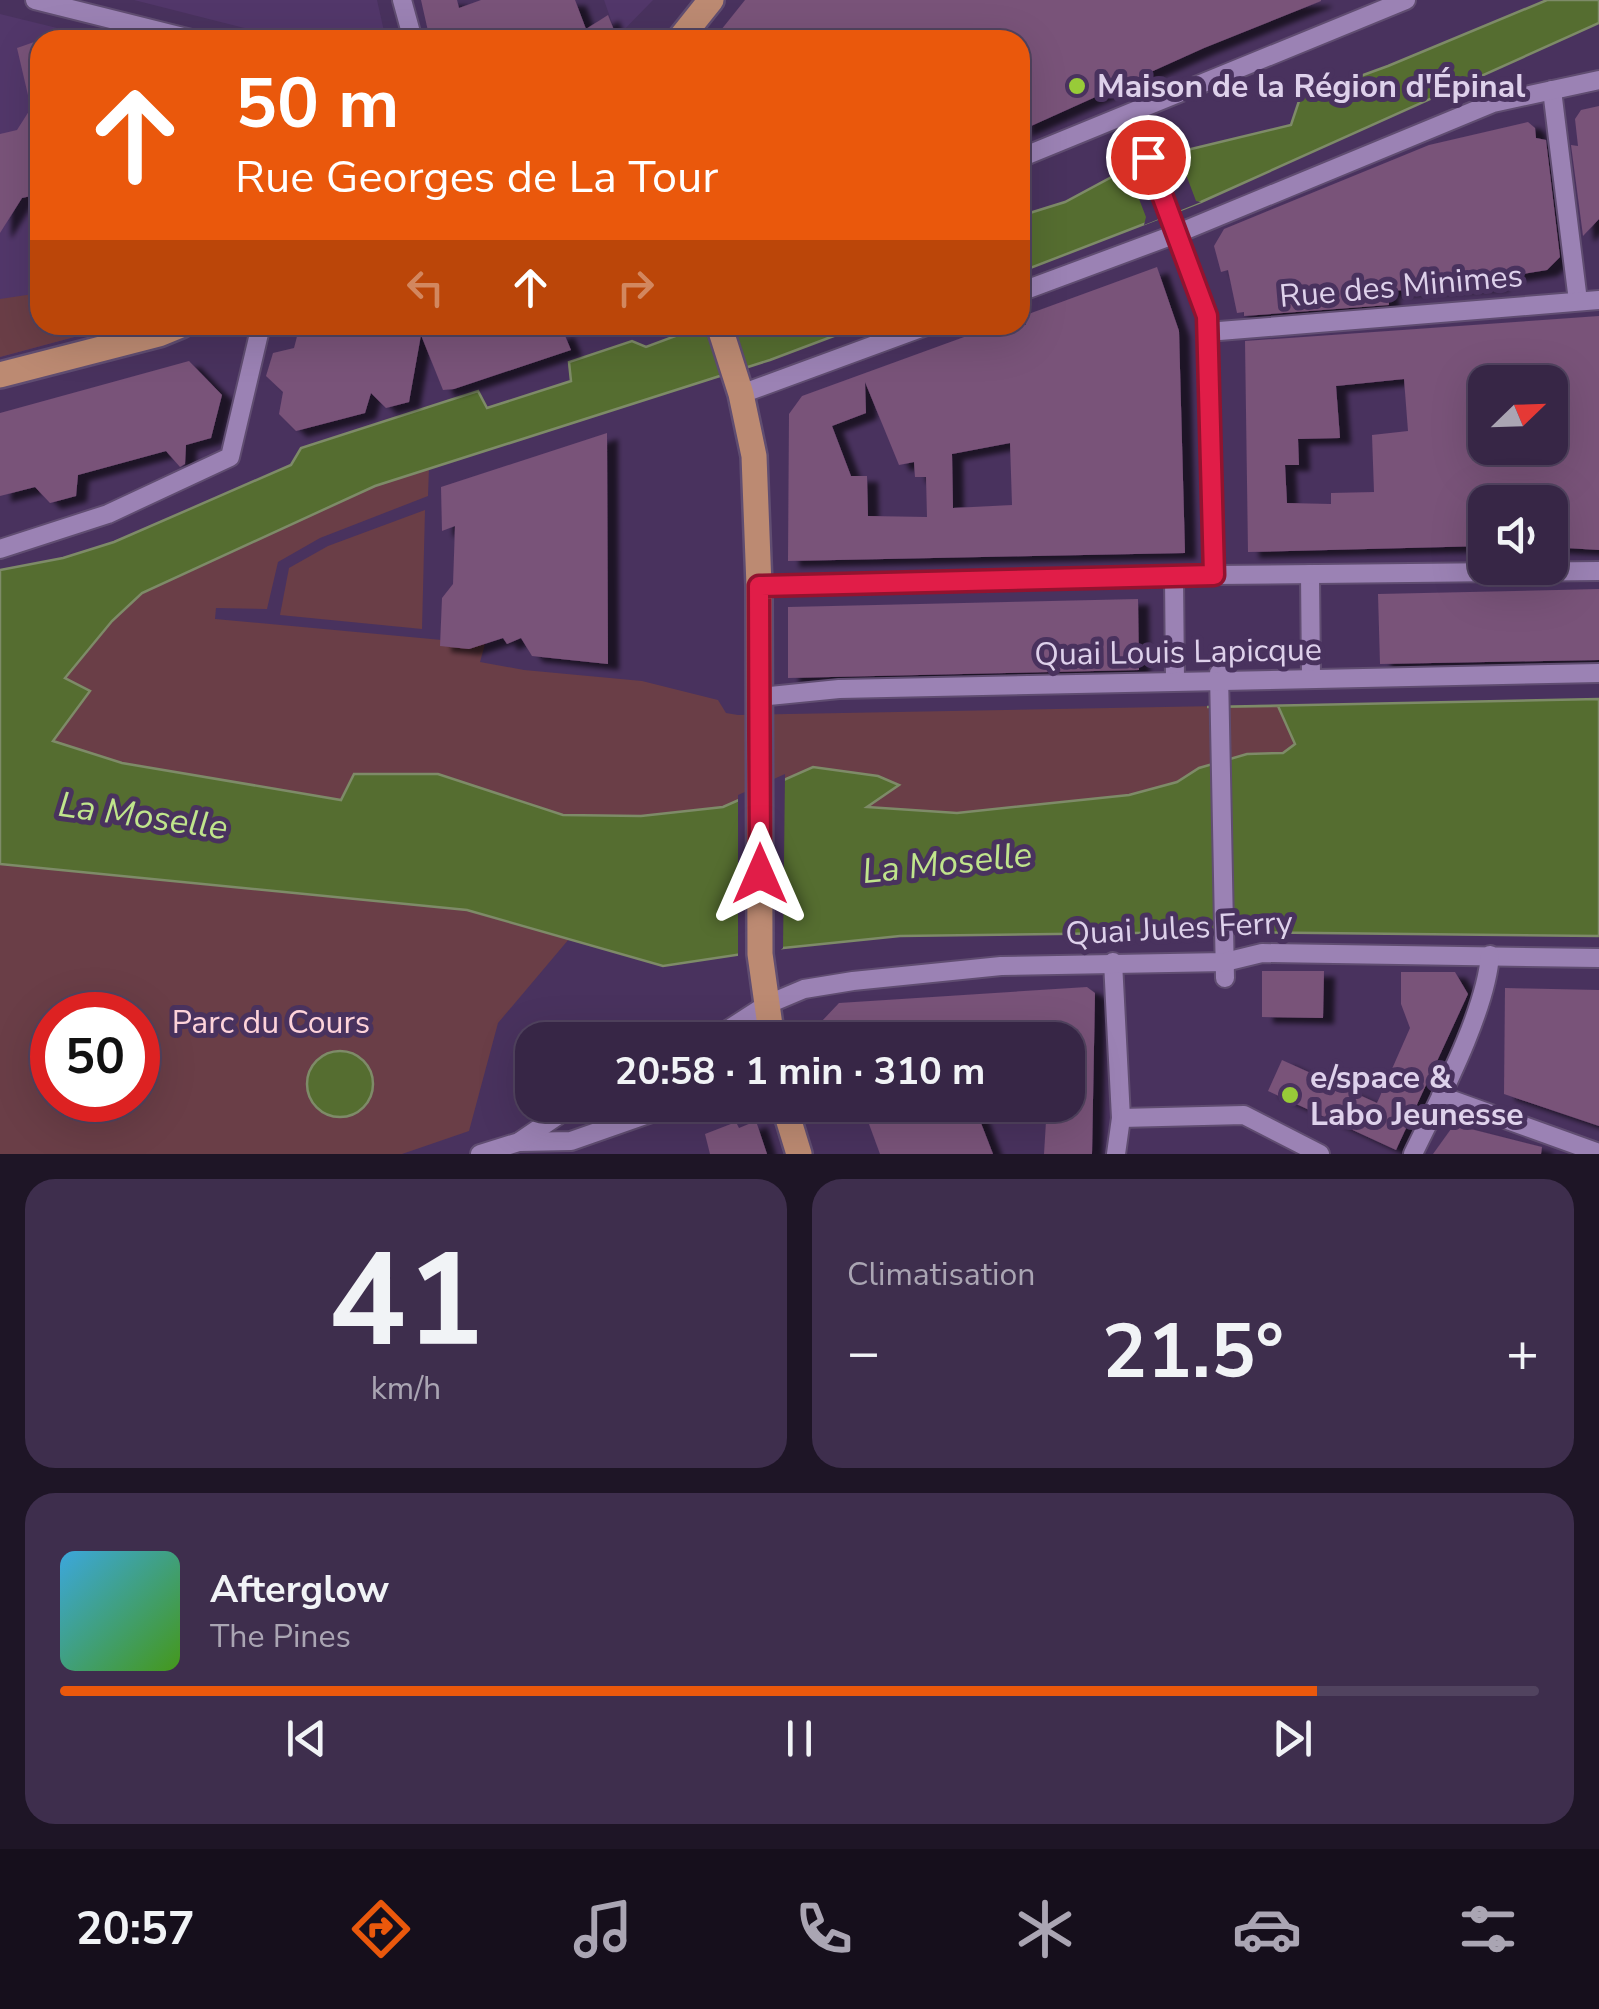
<!DOCTYPE html>
<html lang="fr">
<head>
<meta charset="utf-8">
<style>
	body { margin:0; font-family:"Nunito Sans",sans-serif; background:#3e2e4d; color:#f1f3f6; height:100vh; display:flex; flex-direction:column; font-size:38px; white-space:nowrap }
	* { box-sizing:border-box; margin:0 }
	p { font-size:32px; color:#aaa5b3 }
	.icon { flex:none; width:55px; height:55px; fill:none; stroke:currentColor; stroke-width:2; stroke-linecap:round; stroke-linejoin:round }
	.map { position:relative; height:1154px; overflow:hidden }
	.panel { display:flex; flex-direction:column; gap:25px; padding:25px; background:#1e1526; flex:1 }
	.panel>* { flex:none }
	.hud { position:absolute; left:30px; top:30px; width:1000px; height:305px; border-radius:30px; box-shadow:0 10px 40px #0002,0 0 0 2px #51435f; background:#ea580c; color:#fff; overflow:hidden }
	.needle { width:65px; rotate:67deg }
	.buttons { position:absolute; left:1468px; top:365px; display:grid; gap:20px }
	.buttons a { display:grid; place-items:center; width:100px; height:100px; border-radius:20px; background:#372646; box-shadow:0 10px 40px #0002,0 0 0 2px #51435f; font-size:50px }
	.speed { position:absolute; left:30px; top:992px; display:flex; gap:20px; font-size:50px; font-weight:700; text-align:center }
	.speed>* { display:grid; place-content:center; width:130px; height:130px; border-radius:50%; background:#372646; box-shadow:0 10px 40px #0002,0 0 0 2px #51435f; line-height:1 }
	.speed .limit { border:15px solid #d22; background:#fff; color:#111 }
	.pin { position:absolute; display:grid; place-items:center; width:85px; height:85px; color:#fff; margin:-42px; border:5px solid #fff; border-radius:50%; box-shadow:0 2px 10px #0007 }
	.me { position:absolute; width:110px; margin:-55px; rotate:0deg; stroke-linejoin:round; filter:drop-shadow(0 0 8px #0008) }
	.turn { display:flex; align-items:center; gap:35px; height:210px; padding:0 40px; font-size:45px }
	.turn .icon { width:130px; height:130px; stroke-width:2.5 }
	.turn b { display:block; font-size:70px; line-height:85px }
	.lanes { display:flex; align-items:center; height:95px; padding:0 40px; background:#0003; justify-content:center; gap:50px; direction:ltr }
	.lanes .off { opacity:.35 }
	.big { font-size:75px; font-weight:700; line-height:1.1 }
	.panel .tile { flex:1; display:flex; flex-direction:column; justify-content:center; gap:15px; min-width:0; padding:0 35px; border-radius:30px; background:#3e2e4d }
	.panel .dial { align-items:center; gap:0 }
	.dial b { font-size:130px; line-height:1 }
	.song { display:flex; align-items:center; gap:30px }
	.cover { width:120px; height:120px; border-radius:15px; background:linear-gradient(135deg,hsl(200 70% 55%),hsl(100 70% 35%)) }
	.played { height:10px; border-radius:5px; background:linear-gradient(90deg,#ea580c 85%,#51435f 85%) }
	.keys { display:flex; justify-content:space-around; direction:ltr }
	.heat { display:flex; justify-content:space-between; align-items:center; font-size:55px; direction:ltr }
	.panel .tiles { flex:1; display:grid; gap:25px; grid-template-columns:1fr 1fr }
	.tile:last-child { grid-column:span 2 }
	.trip { position:absolute; left:515px; top:1022px; width:570px; height:100px; border-radius:30px; background:#372646; box-shadow:0 10px 40px #0002,0 0 0 2px #51435f; font-weight:700; line-height:100px; text-align:center }
	.menu { display:flex; height:160px; justify-content:space-around; align-items:center; background:#160f1c; color:#aaa5b3 }
	.menu .icon { width:70px; height:70px }
	.menu .on { color:#ea580c }
	.menu b { font-size:45px; color:#f1f3f6 }
	.map>svg:first-child { display:block }
	.built { fill:#52376a }
	.green { fill:#6a3e47; fill-rule:evenodd }
	.water { fill:#556d30; stroke:#7e8b68; stroke-width:2.5 }
	.pier { fill:#49325e }
	.building { fill:#795279; fill-rule:evenodd; filter:url(#shadow) }
	.lines { fill:none; stroke-linecap:round; stroke-linejoin:round }
	.minor-casing { stroke:#604d71; stroke-width:22 }
	.major-casing { stroke:#604d71; stroke-width:30 }
	.minor { stroke:#9b82b4; stroke-width:18 }
	.major { stroke:#bc8a72; stroke-width:25 }
	.route-casing { stroke:#92132f; stroke-width:25 }
	.route { stroke:#e11d48; stroke-width:18 }
	.poi-dot { fill:#98cb38; stroke:#49325e; stroke-width:4 }
	.labels { text-anchor:middle; dominant-baseline:central; stroke-width:10; stroke-linejoin:round; paint-order:stroke }
	.poi-label { font-size:32px; font-weight:bold; fill:#ded1eb; stroke:#49325e; text-anchor:start }
	.street-label { font-size:32px; fill:#ded1eb; stroke:#49325e }
	.park-label { font-size:32px; fill:#fed3da; stroke:#49325e }
	.water-label { font-size:35px; font-style:italic; fill:#c0e58c; stroke:#49325e }
</style>
</head>
<body>
<div class="map">
<svg width="1599" height="1154" viewBox="0 0 1599 1154">
	<defs>
		<filter id="shadow"><feDropShadow dx="11" dy="6" stdDeviation="2.5" flood-color="#0009"/></filter>
	</defs>
	<rect width="100%" height="100%" fill="#49325e"/>
	<!-- built -->
	<g class="built">
		<path d="M 134,0 L 377,0 L 386,40 L 291,40 Z"/>
		<path d="M 604,0 L 653,0 L 617,37 Z"/>
		<path d="M 0,14 L 106,40 L 40,40 L 40,325 L 119,325 L 0,357 Z"/>
	</g>
	<!-- green -->
	<g class="green">
		<path d="M 40,293 L 40,325 L 119,325 L 0,357 L 0,299 Z"/>
		<path d="M 429,468 L 428,496 L 320,538 L 278,562 L 267,609 L 216,608 L 215,619 L 485,644 L 480,662 L 524,670 L 642,681 L 718,700 L 726,713 L 738,715 L 1278,705 L 1296,744 L 1283,753 L 1247,754 L 1199,768 L 1177,782 L 1129,795 L 957,813 L 865,807 L 898,784 L 813,767 L 723,807 L 641,816 L 563,815 L 438,774 L 342,800 L 122,763 L 52,741 L 90,692 L 65,678 L 112,621 L 142,593 L 375,486 Z"/>
		<path d="M 425,510 L 422,629 L 280,615 L 289,568 L 328,546 Z"/>
		<path d="M 0,864 L 467,910 L 569,939 L 498,1023 L 469,1131 L 402,1154 L 0,1154 ZM 52,1015 L 138,1015 L 138,1100 L 52,1100 Z"/>
	</g>
	<!-- water -->
	<g class="water">
		<path d="M 1547,0 L 1599,0 L 1599,23 L 1201,202 L 1020,272 L 1020,216 L 1065,202 L 1123,171 L 1187,150 L 1291,125 L 1300,98 L 1388,66 Z"/>
		<path d="M 705,325 L 863,325 L 770,360 L 375,486 L 142,593 L 112,621 L 65,678 L 90,691 L 53,741 L 122,763 L 341,800 L 354,774 L 438,774 L 563,815 L 641,816 L 723,807 L 813,767 L 878,776 L 899,785 L 867,807 L 957,813 L 1129,795 L 1177,782 L 1199,768 L 1247,754 L 1283,753 L 1295,744 L 1278,706 L 1207,707 L 1599,699 L 1599,936 L 1210,932 L 900,936 L 783,948 L 663,966 L 467,910 L 0,864 L 0,570 L 63,558 L 114,542 L 291,465 L 301,448 L 478,391 L 487,408 L 571,381 L 569,362 L 632,341 L 646,347 Z"/>
		<circle cx="340" cy="1084" r="33"/>
	</g>
	<!-- pier -->
	<g class="pier">
		<path d="M 1176,148 L 1196,201 L 1201,202 L 1144,225 L 1146,217 L 1126,165 Z"/>
		<path d="M 785,774 L 783,948 L 776,954 L 738,960 L 738,795 Z"/>
	</g>
	<!-- building -->
	<g class="building">
		<path d="M 421,0 L 457,0 L 459,8 L 481,0 L 575,0 L 586,29 L 608,15 L 618,40 L 430,40 Z"/>
		<path d="M 745,0 L 1321,0 L 1321,1 L 1204,48 L 1020,131 L 1020,40 L 713,40 Z"/>
		<path d="M 40,40 L 40,194 L 22,198 L 0,233 L 0,134 L 17,130 L 31,108 L 17,48 Z"/>
		<path d="M 1599,106 L 1599,219 L 1583,236 L 1571,145 L 1578,146 L 1575,119 L 1581,110 Z"/>
		<path d="M 1528,122 L 1535,128 L 1536,138 L 1546,140 L 1560,257 L 1547,270 L 1498,278 L 1498,285 L 1388,291 L 1389,305 L 1244,316 L 1244,312 L 1237,313 L 1228,270 L 1221,272 L 1214,246 L 1224,229 L 1429,145 Z"/>
		<path d="M 1157,267 L 1179,331 L 1185,553 L 788,561 L 789,414 L 802,396 L 997,325 L 1026,325 L 1023,316 ZM 865,382 L 899,465 L 914,462 L 915,477 L 926,477 L 927,517 L 868,516 L 867,476 L 851,476 L 832,426 L 866,413 ZM 1010,443 L 1012,505 L 953,508 L 952,454 Z"/>
		<path d="M 1599,316 L 1599,550 L 1550,547 L 1550,502 L 1485,502 L 1485,546 L 1248,552 L 1245,341 ZM 1404,379 L 1408,431 L 1372,435 L 1374,492 L 1331,493 L 1331,504 L 1287,503 L 1285,465 L 1299,465 L 1298,439 L 1340,438 L 1336,386 ZM 1485,382 L 1550,382 L 1550,448 L 1531,448 L 1531,462 L 1490,463 L 1489,448 L 1485,448 Z"/>
		<path d="M 300,325 L 548,325 L 551,336 L 563,331 L 571,350 L 454,389 L 443,390 L 421,335 L 409,402 L 386,408 L 371,393 L 365,413 L 296,431 L 279,414 L 283,392 L 266,376 L 273,353 L 294,348 Z"/>
		<path d="M 189,361 L 222,395 L 211,438 L 186,445 L 185,464 L 180,467 L 166,451 L 78,475 L 76,496 L 50,503 L 35,487 L 0,496 L 0,413 Z"/>
		<path d="M 607,433 L 608,664 L 532,656 L 521,638 L 507,644 L 503,638 L 469,649 L 440,646 L 442,598 L 453,584 L 455,526 L 442,531 L 441,487 Z"/>
		<path d="M 1599,589 L 1599,660 L 1380,664 L 1378,594 Z"/>
		<path d="M 1138,599 L 1139,670 L 788,678 L 788,607 Z"/>
		<path d="M 1262,971 L 1324,971 L 1323,1018 L 1262,1017 Z"/>
		<path d="M 1401,972 L 1455,972 L 1468,994 L 1396,1150 L 1268,1091 L 1282,1060 L 1377,1103 L 1410,1028 L 1401,1004 Z"/>
		<path d="M 1087,987 L 1095,993 L 1092,1154 L 1044,1154 L 1047,1105 L 1068,1105 L 1068,1040 L 1031,1040 L 1031,1032 L 943,1037 L 943,1040 L 804,1040 L 839,1003 Z"/>
		<path d="M 1505,988 L 1599,990 L 1599,1126 L 1504,1094 Z"/>
		<path d="M 862,1105 L 974,1105 L 993,1154 L 880,1154 Z"/>
		<path d="M 756,1121 L 767,1154 L 710,1154 L 705,1134 L 736,1122 L 739,1128 Z"/>
		<path d="M 1459,1126 L 1542,1147 L 1541,1154 L 1433,1154 L 1451,1129 Z"/>
	</g>
	<g class="lines">
		<!-- minor casing -->
		<g class="minor-casing">
			<g id="minor">
				<path d="M 35,0 L 195,40"/>
				<path d="M 402,0 L 413,40"/>
				<path d="M 1552,90 L 1578,301"/>
				<path d="M 1131,115 L 1207,316 L 1214,575"/>
				<path d="M 1020,158 L 1406,0"/>
				<path d="M 1020,292 L 1176,234 L 1493,103 L 1599,80"/>
				<path d="M 1207,332 L 1599,300"/>
				<path d="M 741,394 L 929,325"/>
				<path d="M 0,549 L 108,514 L 230,457 L 261,325"/>
				<path d="M 1310,574 L 1311,678"/>
				<path d="M 1174,577 L 1175,681"/>
				<path d="M 759,586 L 1214,575 L 1599,571"/>
				<path d="M 1219,673 L 1225,978"/>
				<path d="M 759,697 L 839,689 L 1599,673"/>
				<path d="M 1113,962 L 1121,1118 L 1116,1154"/>
				<path d="M 712,1040 L 766,1005 L 804,989 L 853,981 L 1001,966 L 1225,962 L 1262,953 L 1599,958"/>
				<path d="M 1441,1096 L 1599,1153"/>
				<path d="M 1121,1118 L 1244,1115 L 1320,1154"/>
				<path d="M 519,1142 L 571,1141 L 674,1105"/>
				<path d="M 480,1154 L 519,1142 L 560,1114 L 582,1105"/>
				<path d="M 1413,1154 C 1439,1100 1486,1012 1490,955"/>
			</g>
		</g>
		<!-- major casing -->
		<g class="major-casing">
			<g id="major">
				<path d="M 679,40 L 711,0"/>
				<path d="M 719,325 L 741,394 L 754,456 L 759,586 L 760,954 L 772,1040"/>
				<path d="M 0,375 L 159,334 L 181,325"/>
				<path d="M 784,1105 L 799,1154"/>
			</g>
		</g>
		<!-- minor -->
		<use href="#minor" class="minor"/>
		<!-- major -->
		<use href="#major" class="major"/>
	</g>
	<g class="lines">
		<!-- route casing -->
		<g class="route-casing">
			<path id="route" d="M 760,874 L 759,586 L 1214,575 L 1207,316 L 1148,157"/>
		</g>
		<!-- route -->
		<use href="#route" class="route"/>
	</g>
	<!-- markers -->
	<g class="poi-dot">
		<circle cx="1077" cy="86" r="10"/>
		<circle cx="1290" cy="1095" r="10"/>
	</g>
	<g class="labels">
		<!-- poi labels -->
		<g class="poi-label">
			<text x="1097" y="86">Maison de la Région d'Épinal</text>
			<text x="1310" y="1077">e/space &amp;<tspan x="1310" dy="37">Labo Jeunesse</tspan></text>
		</g>
		<!-- street labels -->
		<g class="street-label">
			<text transform="translate(1401 286) rotate(-5)">Rue des Minimes</text>
			<text transform="translate(1178 652) rotate(-1)">Quai Louis Lapicque</text>
			<text transform="translate(1179 928) rotate(-3)">Quai Jules Ferry</text>
		</g>
		<!-- park labels -->
		<g class="park-label">
			<text x="271" y="1022">Parc du Cours</text>
		</g>
		<!-- water labels -->
		<g class="water-label">
			<text transform="translate(143 816) rotate(8)">La Moselle</text>
			<text transform="translate(947 863) rotate(-6)">La Moselle</text>
		</g>
	</g>
</svg>
<div class="buttons">
<a><svg class="needle" viewBox="-14 -14 28 28"><path d="M0-13l5 13h-10z" fill="#e53935"/><path d="M0 13l5-13h-10z" fill="#aaa5b3"/></svg></a>
<a><svg class="icon" aria-label="sound" viewBox="0 0 24 24"><path d="M4 9h4l5-4v14l-5-4H4zM17 9q2 3 0 6"/></svg></a>
</div>
<div class="speed"><div class="limit">50</div></div>
<div class="pin" style="left:1148px;top:157px;background:#d93025"><svg class="icon" aria-label="arrive" viewBox="0 0 24 24"><path d="M6 21V4h12l-3 4 3 4H6"/></svg></div>
<svg class="me" style="left:760px;top:874px" viewBox="-20 -20 40 40"><path d="M0-17L14 15 0 8-14 15z" fill="#e11d48" stroke="#fff" stroke-width="4"/></svg>
<div class="trip">20:58 · 1 min · 310 m</div>
<div class="hud">
<div class="turn"><svg class="icon" aria-label="ahead" viewBox="0 0 24 24"><path d="M12 20V5M6 11l6-6 6 6"/></svg><div><b>50 m</b>Rue Georges de La Tour</div></div>
<div class="lanes"><svg class="icon off" aria-label="left" viewBox="0 0 24 24"><path d="M17 20v-9H6M10 6l-5 5 5 5"/></svg><svg class="icon" aria-label="ahead" viewBox="0 0 24 24"><path d="M12 20V5M6 11l6-6 6 6"/></svg><svg class="icon off" aria-label="right" viewBox="0 0 24 24"><path d="M7 20v-9h11M14 6l5 5-5 5"/></svg></div>
</div>
</div>
<section class="panel">
<div class="tiles">
<div class="tile dial"><b>41</b><p>km/h</p></div>
<div class="tile"><p>Climatisation</p>
<div class="heat"><a>−</a><b class="big">21.5°</b><a>+</a></div>
</div>
<div class="tile">
<div class="song"><i class="cover"></i><div><b>Afterglow</b><p>The Pines</p></div></div>
<div class="played"></div>
<div class="keys"><svg class="icon" aria-label="previous" viewBox="0 0 24 24"><path d="M18 5L8 12l10 7zM5 5v14"/></svg><svg class="icon" aria-label="pause" viewBox="0 0 24 24"><path d="M8 5v14M16 5v14"/></svg><svg class="icon" aria-label="next" viewBox="0 0 24 24"><path d="M6 5l10 7-10 7zM19 5v14"/></svg></div>
</div>
</div>
</section>
<nav class="menu">
<b>20:57</b>
<svg class="icon on" aria-label="directions" viewBox="0 0 24 24"><path d="M12 3l9 9-9 9-9-9zM9 14v-3h6M13 9l2 2-2 2"/></svg>
<svg class="icon" aria-label="music" viewBox="0 0 24 24"><path d="M9 18V5l10-2v13"/><circle cx="6" cy="18" r="3"/><circle cx="16" cy="16" r="3"/></svg>
<svg class="icon" aria-label="phone" viewBox="0 0 24 24"><path d="M5 4h4l2 5-3 2q2 4 5 5l2-3 5 2v4C11 20 4 13 5 4z"/></svg>
<svg class="icon" aria-label="climate" viewBox="0 0 24 24"><path d="M12 3v18M4 7l16 10M4 17L20 7"/></svg>
<svg class="icon" aria-label="car" viewBox="0 0 24 24"><path d="M5 17H2v-5l4-1 3-4h7l3 4 3 1v5h-3M9 17h6M6 11h13"/><circle cx="7" cy="17" r="2"/><circle cx="17" cy="17" r="2"/></svg>
<svg class="icon" aria-label="filters" viewBox="0 0 24 24"><path d="M4 7h16M4 17h16"/><circle cx="9" cy="7" r="2"/><circle cx="15" cy="17" r="2"/></svg>
</nav>
</body>
</html>
